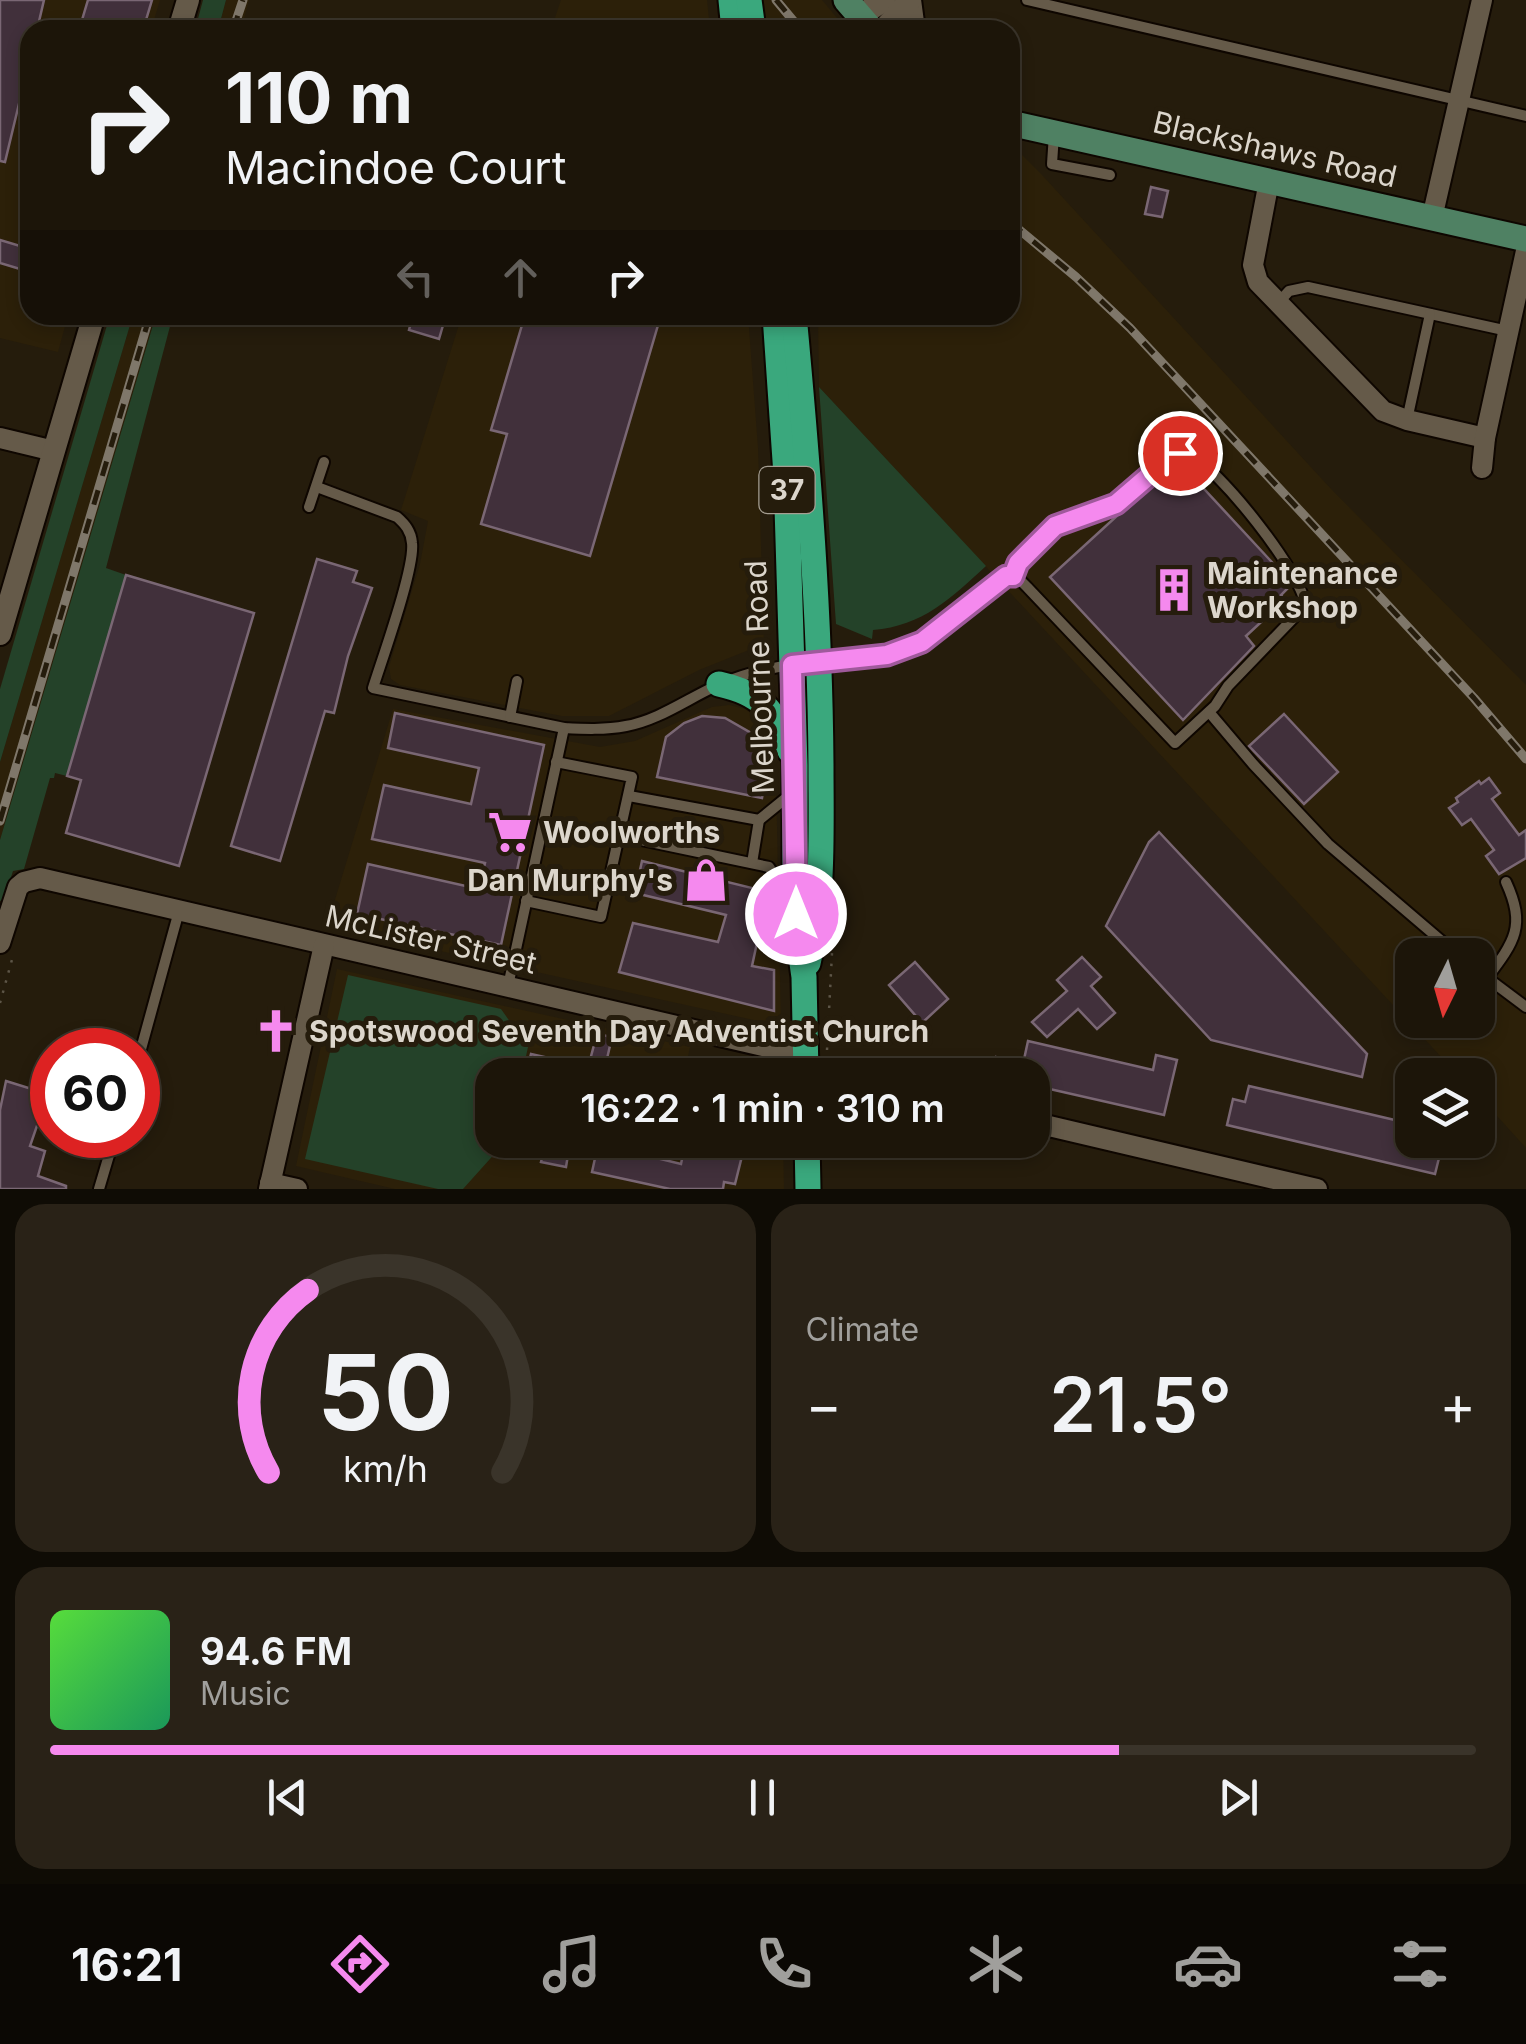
<!DOCTYPE html>
<html lang="en">
<head>
<meta charset="utf-8">
<style>
	body { margin:0; font-family:Inter,sans-serif; background:#292217; color:#f1f3f6; height:100vh; display:flex; flex-direction:column; font-size:38px; white-space:nowrap }
	* { box-sizing:border-box; margin:0 }
	p { font-size:32px; color:#a09f9c }
	.icon { flex:none; width:55px; height:55px; fill:none; stroke:currentColor; stroke-width:2; stroke-linecap:round; stroke-linejoin:round }
	.map { position:relative; height:1189px; overflow:hidden }
	.panel { display:flex; flex-direction:column; gap:15px; padding:15px; background:#0f0c05; flex:1 }
	.panel>* { flex:none }
	.top-card { position:absolute; left:20px; top:20px; width:1000px; height:305px; border-radius:30px; box-shadow:0 5px 15px #0003,0 0 0 2px #3a342a; background:#1c1509; color:#f1f3f6; overflow:hidden }
	.needle { width:65px; rotate:185deg }
	.tools { position:absolute; left:1395px; top:938px; display:grid; gap:20px }
	.tools a { display:grid; place-items:center; width:100px; height:100px; border-radius:20px; background:#1c1509; box-shadow:0 5px 15px #0003,0 0 0 2px #3a342a; font-size:50px }
	.speed { position:absolute; left:30px; top:1028px; display:flex; gap:20px; font-size:50px; font-weight:700; text-align:center }
	.speed>* { display:grid; place-content:center; width:130px; height:130px; border-radius:50%; background:#1c1509; box-shadow:0 5px 15px #0003,0 0 0 2px #3a342a; line-height:1 }
	.speed .limit { border:15px solid #d22; background:#fff; color:#111 }
	.pin { position:absolute; display:grid; place-items:center; width:85px; height:85px; color:#fff; margin:-42px; border:5px solid #fff; border-radius:50%; box-shadow:0 2px 10px #0007 }
	.me { position:absolute; width:110px; margin:-55px; rotate:0deg; stroke-linejoin:round; filter:drop-shadow(0 0 8px #0008) }
	.turn { display:flex; align-items:center; gap:35px; height:210px; padding:0 40px; font-size:45px }
	.turn .icon { width:130px; height:130px; stroke-width:2.5 }
	.turn b { display:block; font-size:70px; line-height:85px }
	.lanes { display:flex; align-items:center; height:95px; padding:0 40px; background:#0003; justify-content:center; gap:50px; direction:ltr }
	.lanes .off { opacity:.35 }
	.big { font-size:75px; font-weight:600; line-height:1.1 }
	.panel .card { flex:1; display:flex; flex-direction:column; justify-content:center; gap:15px; min-width:0; padding:0 35px; border-radius:30px; background:#292217 }
	.panel .dial { align-items:center; gap:0 }
	.dial svg { height:260px; overflow:visible; fill:none; stroke:#3a342a; stroke-width:7; stroke-linecap:round; text-anchor:middle }
	.dial text { fill:#f1f3f6; stroke:none }
	.song { display:flex; align-items:center; gap:30px }
	.cover { width:120px; height:120px; border-radius:15px; background:linear-gradient(135deg,hsl(110 70% 55%),hsl(150 70% 35%)) }
	.played { height:10px; border-radius:5px; background:linear-gradient(90deg,#f589ee 75%,#3a342a 75%) }
	.keys { display:flex; justify-content:space-around; direction:ltr }
	.heat { display:flex; justify-content:space-between; align-items:center; font-size:55px; direction:ltr }
	.panel .tiles { flex:1; display:grid; gap:15px; grid-template-columns:1fr 1fr }
	.card:last-child { grid-column:span 2 }
	.trip { position:absolute; left:475px; top:1058px; width:575px; height:100px; border-radius:30px; background:#1c1509; box-shadow:0 5px 15px #0003,0 0 0 2px #3a342a; font-weight:600; line-height:100px; text-align:center }
	.tabs { display:flex; height:160px; justify-content:space-around; align-items:center; background:#0b0804; color:#a09f9c }
	.tabs .icon { width:70px; height:70px }
	.tabs .on { color:#f589ee }
	.tabs b { font-size:45px; color:#f1f3f6 }
	.map>svg:first-child { display:block }
	.built { fill:#2c2009; fill-rule:evenodd }
	.green { fill:#244229 }
	.building { fill:#41303b; stroke:#7a6774; stroke-width:2.5 }
	.lines { fill:none; stroke-linecap:round; stroke-linejoin:round }
	.service-casing { stroke:#0e0600; stroke-width:14 }
	.minor-casing { stroke:#0e0600; stroke-width:24 }
	.tertiary-casing { stroke:#0e0600; stroke-width:26 }
	.secondary-casing { stroke:#0e0600; stroke-width:29 }
	.primary-casing { stroke:#0e0600; stroke-width:29 }
	.path { stroke:#5d5547; stroke-width:2.5; stroke-dasharray:2.5 8; stroke-linecap:butt }
	.service { stroke:#655a49; stroke-width:10 }
	.minor { stroke:#655a49; stroke-width:20 }
	.tertiary { stroke:#655a49; stroke-width:22 }
	.secondary { stroke:#4f8163; stroke-width:25 }
	.primary { stroke:#3aa87d; stroke-width:25 }
	.rail-casing { stroke:#7f776a; stroke-width:9 }
	.rail { stroke:#251c0c; stroke-width:5; stroke-dasharray:15; stroke-linecap:butt }
	.route-casing { stroke:#9f599b; stroke-width:25 }
	.route { stroke:#f589ee; stroke-width:18 }
	.labels { text-anchor:middle; dominant-baseline:central; stroke-width:10; stroke-linejoin:round; paint-order:stroke }
	.shield { fill:#251c0c; stroke:#a59e92; stroke-width:2.5 }
	.shield-label { font-size:28px; font-weight:bold; fill:#dcd6cc }
	.street-label { font-size:30px; fill:#dcd6cc; stroke:#251c0c }
	.poi-label { font-size:30px; font-weight:bold; fill:#dcd6cc; stroke:#251c0c; text-anchor:start }
</style>
</head>
<body>
<div class="map">
<svg width="1526" height="1189" viewBox="0 0 1526 1189">
	<rect width="100%" height="100%" fill="#251c0c"/>
	<!-- built -->
	<g class="built">
		<path d="M 0,0 L 160,0 L 151,30 L 30,30 L 30,315 L 68,315 L 58,352 L 0,338 Z"/>
		<path d="M 226,0 L 249,0 L 241,30 L 218,30 Z"/>
		<path d="M 561,0 L 707,0 L 710,30 L 551,30 Z"/>
		<path d="M 762,0 L 822,0 L 847,30 L 774,30 L 763,18 Z"/>
		<path d="M 1010,150 L 1018,151 L 1042,175 L 1332,490 L 1526,685 L 1526,1148 L 1478,1095 L 1478,1075 L 1458,1075 L 819,387 L 818,315 L 1010,315 ZM 1412,955 L 1478,955 L 1478,1020 L 1412,1020 Z"/>
		<path d="M 133,315 L 156,315 L 0,840 L 0,762 Z"/>
		<path d="M 462,315 L 748,315 L 758,448 L 764,644 L 699,670 L 609,716 L 562,716 L 400,685 L 391,679 L 389,667 L 420,564 L 428,521 L 401,510 Z"/>
		<path d="M 729,705 L 745,709 L 763,722 L 772,751 L 776,777 L 781,1026 L 327,926 L 393,709 L 600,747 L 635,741 L 712,707 Z"/>
		<path d="M 337,969 L 690,1047 L 684,1075 L 492,1075 L 492,1140 L 783,1140 L 784,1189 L 395,1189 L 296,1166 Z"/>
	</g>
	<!-- green -->
	<g class="green">
		<path d="M 203,0 L 226,0 L 218,30 L 195,30 Z"/>
		<path d="M 110,315 L 133,315 L 0,762 L 0,689 Z"/>
		<path d="M 156,315 L 173,315 L 106,568 L 126,575 L 67,776 L 55,773 L 54,778 L 50,778 L 24,869 L 13,871 L 4,899 L 0,901 L 0,840 Z"/>
		<path d="M 819,387 L 986,566 C 951,598 923,626 873,630 L 872,639 L 836,624 Z"/>
		<path d="M 348,975 L 501,1009 L 528,1047 L 522,1075 L 492,1075 L 492,1140 L 507,1140 L 463,1189 L 438,1189 L 305,1159 Z"/>
	</g>
	<!-- building -->
	<g class="building">
		<path d="M 0,0 L 44,0 L 37,30 L 30,30 L 30,58 L 5,162 L 0,161 Z"/>
		<path d="M 88,0 L 152,0 L 143,30 L 79,30 Z"/>
		<path d="M 1151,187 L 1168,191 L 1162,217 L 1145,214 Z"/>
		<path d="M 0,240 L 30,249 L 30,272 L 0,263 Z"/>
		<path d="M 413,315 L 446,315 L 439,339 L 409,330 Z"/>
		<path d="M 525,315 L 661,315 L 590,556 L 481,524 L 507,434 L 491,430 Z"/>
		<path d="M 1181,464 L 1281,572 L 1289,587 L 1281,595 L 1285,600 L 1246,636 L 1254,646 L 1183,720 L 1050,577 L 1119,514 L 1167,473 L 1170,476 Z"/>
		<path d="M 317,559 L 357,571 L 353,582 L 372,588 L 348,656 L 334,713 L 325,711 L 280,861 L 231,846 Z"/>
		<path d="M 126,575 L 254,613 L 179,866 L 66,833 L 81,780 L 67,776 Z"/>
		<path d="M 395,713 L 544,745 L 501,945 L 357,914 L 368,864 L 479,889 L 485,863 L 372,839 L 384,785 L 471,804 L 479,768 L 388,748 Z"/>
		<path d="M 1284,714 L 1338,772 L 1304,804 L 1249,746 Z"/>
		<path d="M 702,716 L 725,718 L 758,737 L 765,753 L 767,770 L 762,798 L 657,777 L 666,737 L 684,723 Z"/>
		<path d="M 1489,778 L 1500,793 L 1492,799 L 1519,835 L 1526,830 L 1526,858 L 1499,874 L 1486,856 L 1494,850 L 1471,819 L 1462,825 L 1449,808 L 1458,802 L 1456,798 L 1479,781 L 1481,784 Z"/>
		<path d="M 1159,832 L 1367,1054 L 1362,1077 L 1211,1040 L 1106,926 L 1149,842 Z"/>
		<path d="M 642,861 L 768,892 L 752,966 L 774,970 L 774,1011 L 619,972 L 633,923 L 718,942 L 726,915 L 635,893 Z"/>
		<path d="M 1082,957 L 1101,977 L 1091,986 L 1115,1013 L 1097,1029 L 1078,1009 L 1047,1037 L 1032,1022 L 1067,991 L 1057,980 Z"/>
		<path d="M 915,962 L 948,999 L 922,1023 L 889,985 Z"/>
		<path d="M 597,1034 L 612,1037 L 606,1063 L 590,1060 Z"/>
		<path d="M 1028,1041 L 1153,1070 L 1156,1055 L 1177,1060 L 1164,1115 L 1032,1085 L 1032,1075 L 992,1075 L 996,1057 L 1023,1064 Z"/>
		<path d="M 531,1054 L 571,1063 L 569,1075 L 526,1075 Z"/>
		<path d="M 732,1061 L 782,1070 L 781,1075 L 728,1075 Z"/>
		<path d="M 6,1081 L 48,1094 L 30,1146 L 45,1151 L 38,1176 L 66,1186 L 66,1189 L 0,1189 L 0,1110 Z"/>
		<path d="M 1249,1086 L 1412,1124 L 1412,1140 L 1419,1140 L 1418,1145 L 1441,1150 L 1435,1174 L 1227,1125 L 1233,1099 L 1245,1102 Z"/>
		<path d="M 599,1140 L 642,1140 L 640,1154 L 681,1164 L 686,1140 L 731,1140 L 745,1144 L 735,1184 L 724,1182 L 723,1189 L 670,1189 L 592,1172 Z"/>
		<path d="M 546,1142 L 569,1149 L 566,1167 L 541,1162 Z"/>
	</g>
	<g class="lines">
		<!-- service casing -->
		<g class="service-casing">
			<g id="service">
				<path d="M 1027,0 L 1526,116"/>
				<path d="M 1054,134 L 1052,164 L 1110,175"/>
				<path d="M 1278,303 L 1289,291 L 1308,287 L 1508,331"/>
				<path d="M 1407,420 L 1430,314"/>
				<path d="M 317,487 L 397,517 C 405,524 411,531 412,543 C 415,568 382,659 373,688 L 564,728 C 584,729 605,730 626,726 C 659,720 687,699 718,685 C 741,675 767,668 792,665"/>
				<path d="M 309,507 L 324,462"/>
				<path d="M 819,662 C 842,659 867,660 889,654 C 936,641 969,606 1006,576 L 1019,579 L 1027,587 L 1175,743 L 1215,706 L 1228,686 L 1305,606 C 1306,578 1216,464 1188,454 C 1182,452 1179,454 1173,455 L 1117,505 L 1055,525 L 1018,563 L 1013,576"/>
				<path d="M 1209,712 L 1253,764 L 1328,844 L 1458,955"/>
				<path d="M 510,717 L 517,681"/>
				<path d="M 629,796 L 759,820 L 791,794"/>
				<path d="M 622,836 L 769,867 L 780,884"/>
				<path d="M 752,863 L 759,820"/>
				<path d="M 526,901 L 601,917 L 632,777 L 556,762"/>
				<path d="M 1478,971 L 1526,1007"/>
				<path d="M 1487,978 C 1515,941 1526,926 1506,882"/>
				<path d="M 508,986 L 564,728"/>
				<path d="M 138,1060 L 179,911"/>
				<path d="M 99,1189 L 115,1135"/>
			</g>
		</g>
		<!-- minor casing -->
		<g class="minor-casing">
			<g id="minor">
				<path d="M 1269,181 L 1253,265 L 1258,282 L 1383,411 L 1407,420 L 1485,438"/>
				<path d="M 1432,218 L 1482,0"/>
				<path d="M 0,438 L 54,451"/>
				<path d="M 1482,468 L 1485,438 L 1526,251"/>
				<path d="M 0,943 L 18,887 L 24,882 L 40,878 L 784,1051 L 831,1075"/>
				<path d="M 1032,1122 L 1317,1189"/>
				<path d="M 270,1183 L 297,1189"/>
				<path d="M 269,1189 L 324,945"/>
			</g>
		</g>
		<!-- tertiary casing -->
		<g class="tertiary-casing">
			<g id="tertiary">
				<path d="M 910,0 L 914,30"/>
				<path d="M 860,16 L 884,0"/>
				<path d="M 179,30 L 188,0"/>
				<path d="M 883,30 L 910,0"/>
				<path d="M 0,634 L 94,315"/>
			</g>
		</g>
		<!-- secondary casing -->
		<g class="secondary-casing">
			<g id="secondary">
				<path d="M 846,0 L 872,30"/>
				<path d="M 1010,123 L 1526,239"/>
			</g>
		</g>
		<!-- primary casing -->
		<g class="primary-casing">
			<g id="primary">
				<path d="M 731,0 L 734,30"/>
				<path d="M 749,0 L 753,30"/>
				<path d="M 775,315 L 786,475 L 795,765 L 795,914 L 804,977 L 806,1075"/>
				<path d="M 794,315 C 808,465 820,615 821,765 C 821,832 824,898 808,963"/>
				<path d="M 719,684 C 764,694 773,710 790,751"/>
				<path d="M 807,1140 L 808,1189"/>
			</g>
		</g>
		<!-- path -->
		<g class="path">
			<path d="M 0,1003 L 13,956"/>
			<path d="M 827,1050 L 832,953"/>
		</g>
		<!-- service -->
		<use href="#service" class="service"/>
		<!-- minor -->
		<use href="#minor" class="minor"/>
		<!-- tertiary -->
		<use href="#tertiary" class="tertiary"/>
		<!-- secondary -->
		<use href="#secondary" class="secondary"/>
		<!-- primary -->
		<use href="#primary" class="primary"/>
		<!-- rail casing -->
		<g class="rail-casing">
			<g id="rail">
				<path d="M 776,0 L 801,30"/>
				<path d="M 233,30 L 243,0"/>
				<path d="M 1010,222 L 1076,277 L 1130,328 L 1474,698 L 1526,759"/>
				<path d="M 0,821 L 150,315"/>
			</g>
		</g>
		<!-- rail -->
		<use href="#rail" class="rail"/>
	</g>
	<g class="lines">
		<!-- route casing -->
		<g class="route-casing">
			<path id="route" d="M 796,914 L 792,665 L 887,655 L 922,642 L 1006,576 L 1013,576 L 1018,563 L 1055,526 L 1116,504 L 1173,455 L 1180,453"/>
		</g>
		<!-- route -->
		<use href="#route" class="route"/>
	</g>
	<!-- icons -->
	<defs>
		<g id="building-bare" transform="scale(3.45)"><path d="M-4-6H4V6H1V3H-1V6H-4ZM-2.5-4.3h1.7v1.8h-1.7ZM.8-4.3h1.7v1.8H.8ZM-2.5-1h1.7V.8h-1.7ZM.8-1h1.7V.8H.8Z" fill="#f589ee" stroke="#251c0c" stroke-width="2.5" paint-order="stroke"/></g>
		<g id="supermarket-bare" transform="scale(3.45)"><path d="M-6-5.5h2.5l.6 2H6L4.5 2H-2.5L-4.4-4H-6ZM-1.5 3.2a1.3 1.3 0 1 0 .1 0ZM3 3.2a1.3 1.3 0 1 0 .1 0Z" fill="#f589ee" stroke="#251c0c" stroke-width="2.5" paint-order="stroke"/></g>
		<g id="shop-bare" transform="scale(3.45)"><path d="M-5-2.5h2.3a2.7 3.5 0 0 1 5.4 0H5L5.5 6h-11ZM-1.5-2.5h3a1.5 2.3 0 0 0-3 0Z" fill="#f589ee" stroke="#251c0c" stroke-width="2.5" paint-order="stroke"/></g>
		<g id="church-bare" transform="scale(3.45)"><path d="M-1.2-6h2.4v3.5h3.3v2.4h-3.3V6h-2.4V-.1h-3.3v-2.4h3.3Z" fill="#f589ee" stroke="#251c0c" stroke-width="2.5" paint-order="stroke"/></g>
	</defs>
	<g fill-rule="evenodd">
		<use href="#building-bare" x="1174" y="590"/>
		<use href="#supermarket-bare" x="510" y="832"/>
		<use href="#shop-bare" x="706" y="880"/>
		<use href="#church-bare" x="276" y="1031"/>
	</g>
	<g class="labels">
		<!-- shield labels -->
		<rect class="shield" x="759.5" y="467" width="55" height="46" rx="8"/>
		<g class="shield-label">
			<text x="787" y="490">37</text>
		</g>
		<!-- street labels -->
		<g class="street-label">
			<text transform="translate(1275 149) rotate(13)">Blackshaws Road</text>
			<text transform="translate(759 677) rotate(-92)">Melbourne Road</text>
			<text transform="translate(431 939) rotate(13)">McLister Street</text>
		</g>
		<!-- poi labels -->
		<g class="poi-label">
			<text x="1207" y="573">Maintenance<tspan x="1207" dy="34">Workshop</tspan></text>
			<text x="543" y="832">Woolworths</text>
			<text x="673" y="880" text-anchor="end">Dan Murphy's</text>
			<text x="309" y="1031">Spotswood Seventh Day Adventist Church</text>
		</g>
	</g>
</svg>
<div class="tools">
<a><svg class="needle" viewBox="-14 -14 28 28"><path d="M0-13l5 13h-10z" fill="#e53935"/><path d="M0 13l5-13h-10z" fill="#a09f9c"/></svg></a>
<a><svg class="icon" aria-label="layers" viewBox="0 0 24 24"><path d="M12 4l9 5-9 5-9-5zM3 14l9 5 9-5"/></svg></a>
</div>
<div class="speed"><div class="limit">60</div></div>
<div class="pin" style="left:1180px;top:453px;background:#d93025"><svg class="icon" aria-label="arrive" viewBox="0 0 24 24"><path d="M6 21V4h12l-3 4 3 4H6"/></svg></div>
<svg class="me" style="left:796px;top:914px" viewBox="-20 -20 40 40"><circle r="17" fill="#f589ee" stroke="#fff" stroke-width="3"/><path d="M0-11L8 9 0 5-8 9z" fill="#fff"/></svg>
<div class="trip">16:22 · 1 min · 310 m</div>
<div class="top-card">
<div class="turn"><svg class="icon" aria-label="right" viewBox="0 0 24 24"><path d="M7 20v-9h11M14 6l5 5-5 5"/></svg><div><b>110 m</b>Macindoe Court</div></div>
<div class="lanes"><svg class="icon off" aria-label="left" viewBox="0 0 24 24"><path d="M17 20v-9H6M10 6l-5 5 5 5"/></svg><svg class="icon off" aria-label="ahead" viewBox="0 0 24 24"><path d="M12 20V5M6 11l6-6 6 6"/></svg><svg class="icon" aria-label="right" viewBox="0 0 24 24"><path d="M7 20v-9h11M14 6l5 5-5 5"/></svg></div>
</div>
</div>
<section class="panel">
<div class="tiles">
<div class="card dial"><svg viewBox="0 0 100 80">
<path d="M14 69A42 42 0 1 1 86 69"/>
<path d="M14 69A42 42 0 0 1 26 13" stroke="#f589ee"/>
<text x="50" y="56" font-size="32" font-weight="700">50</text>
<text x="50" y="72" font-size="11">km/h</text>
</svg></div>
<div class="card"><p>Climate</p>
<div class="heat"><a>−</a><b class="big">21.5°</b><a>+</a></div>
</div>
<div class="card">
<div class="song"><i class="cover"></i><div><b>94.6 FM</b><p>Music</p></div></div>
<div class="played"></div>
<div class="keys"><svg class="icon" aria-label="previous" viewBox="0 0 24 24"><path d="M18 5L8 12l10 7zM5 5v14"/></svg><svg class="icon" aria-label="pause" viewBox="0 0 24 24"><path d="M8 5v14M16 5v14"/></svg><svg class="icon" aria-label="next" viewBox="0 0 24 24"><path d="M6 5l10 7-10 7zM19 5v14"/></svg></div>
</div>
</div>
</section>
<nav class="tabs">
<b>16:21</b>
<svg class="icon on" aria-label="directions" viewBox="0 0 24 24"><path d="M12 3l9 9-9 9-9-9zM9 14v-3h6M13 9l2 2-2 2"/></svg>
<svg class="icon" aria-label="music" viewBox="0 0 24 24"><path d="M9 18V5l10-2v13"/><circle cx="6" cy="18" r="3"/><circle cx="16" cy="16" r="3"/></svg>
<svg class="icon" aria-label="phone" viewBox="0 0 24 24"><path d="M5 4h4l2 5-3 2q2 4 5 5l2-3 5 2v4C11 20 4 13 5 4z"/></svg>
<svg class="icon" aria-label="climate" viewBox="0 0 24 24"><path d="M12 3v18M4 7l16 10M4 17L20 7"/></svg>
<svg class="icon" aria-label="car" viewBox="0 0 24 24"><path d="M5 17H2v-5l4-1 3-4h7l3 4 3 1v5h-3M9 17h6M6 11h13"/><circle cx="7" cy="17" r="2"/><circle cx="17" cy="17" r="2"/></svg>
<svg class="icon" aria-label="filters" viewBox="0 0 24 24"><path d="M4 7h16M4 17h16"/><circle cx="9" cy="7" r="2"/><circle cx="15" cy="17" r="2"/></svg>
</nav>
</body>
</html>
